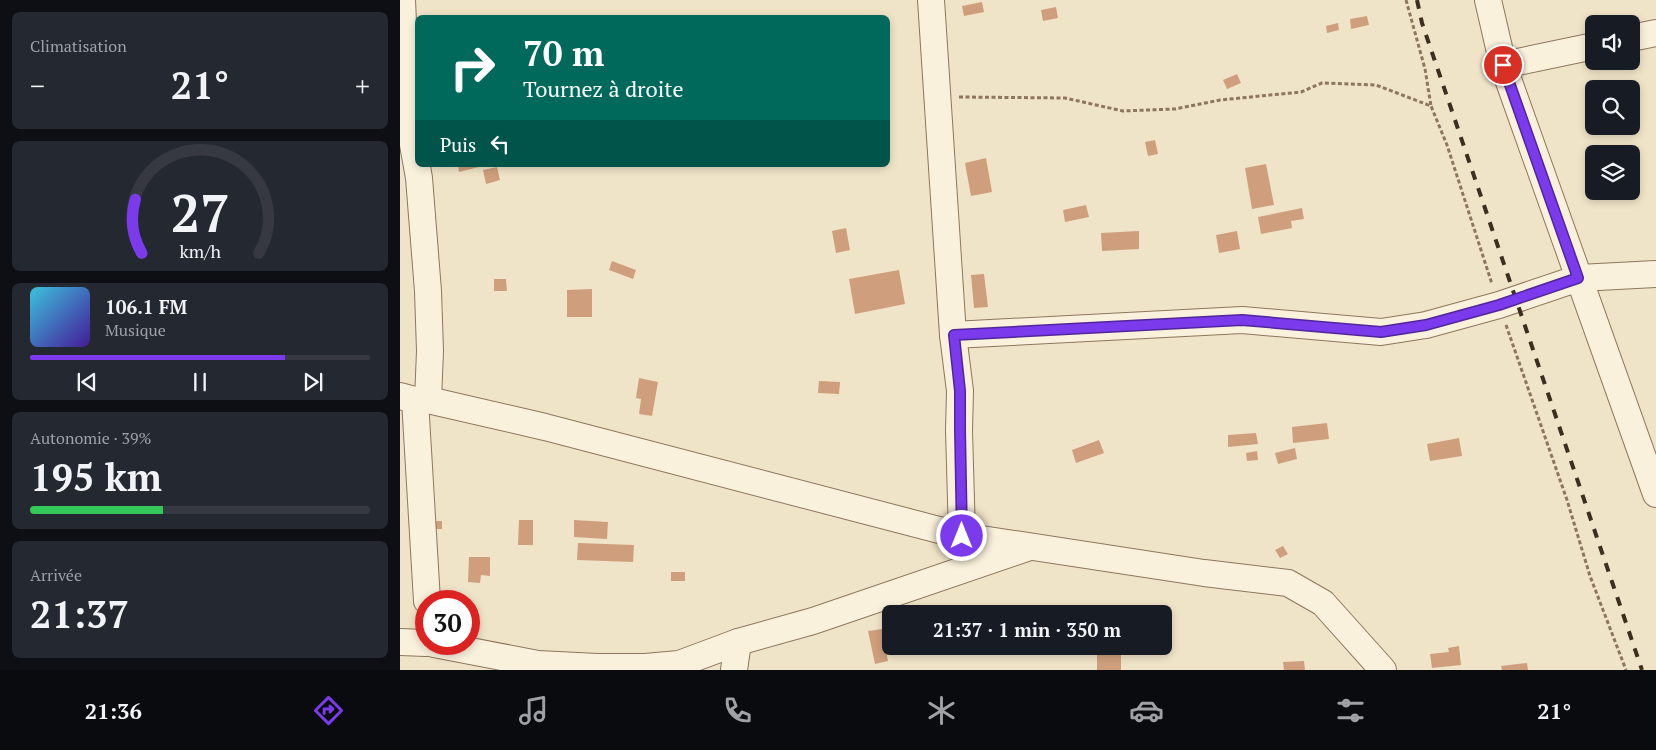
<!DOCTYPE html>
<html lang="fr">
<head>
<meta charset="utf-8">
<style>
	body { margin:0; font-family:"PT Serif",serif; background:#242831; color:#f1f3f6; height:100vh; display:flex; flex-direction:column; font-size:19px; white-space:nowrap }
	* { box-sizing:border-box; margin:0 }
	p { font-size:16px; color:#9ea1a6 }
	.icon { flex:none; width:28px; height:28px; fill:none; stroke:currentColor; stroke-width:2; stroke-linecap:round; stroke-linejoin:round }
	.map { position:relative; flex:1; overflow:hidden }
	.sheet { display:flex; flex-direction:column; gap:12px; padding:12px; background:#0d0f14; width:400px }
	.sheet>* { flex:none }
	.top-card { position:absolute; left:15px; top:15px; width:475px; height:152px; border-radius:8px; box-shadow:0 2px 8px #0003; background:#00695c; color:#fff; overflow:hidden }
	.buttons { position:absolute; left:1185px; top:15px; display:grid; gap:10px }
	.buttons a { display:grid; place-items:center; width:55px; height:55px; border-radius:8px; background:#171b24; box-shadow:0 2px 8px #0003; font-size:25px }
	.speed { position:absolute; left:15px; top:590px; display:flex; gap:10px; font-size:25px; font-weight:700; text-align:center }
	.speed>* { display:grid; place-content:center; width:65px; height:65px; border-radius:50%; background:#171b24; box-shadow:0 2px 8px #0003; line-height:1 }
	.speed .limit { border:8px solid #d22; background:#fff; color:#111 }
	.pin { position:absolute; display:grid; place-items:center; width:42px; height:42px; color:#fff; margin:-21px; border:2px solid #fff; border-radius:50%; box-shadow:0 1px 5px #0007 }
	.me { position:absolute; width:55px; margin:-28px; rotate:0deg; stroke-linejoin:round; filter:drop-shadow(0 0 4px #0008) }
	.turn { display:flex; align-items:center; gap:18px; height:105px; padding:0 25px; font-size:22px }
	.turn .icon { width:65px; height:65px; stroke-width:2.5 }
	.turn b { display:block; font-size:35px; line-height:42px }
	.then { display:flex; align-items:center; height:48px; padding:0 25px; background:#0003; gap:10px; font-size:19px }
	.big { font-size:38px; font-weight:700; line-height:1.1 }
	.sheet .widget { flex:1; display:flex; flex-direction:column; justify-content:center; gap:8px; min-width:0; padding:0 18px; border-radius:8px; background:#242831 }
	.sheet .dial { align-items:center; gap:0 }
	.dial svg { height:130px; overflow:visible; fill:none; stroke:#363941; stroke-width:7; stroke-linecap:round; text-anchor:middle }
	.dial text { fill:#f1f3f6; stroke:none }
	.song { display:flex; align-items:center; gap:15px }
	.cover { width:60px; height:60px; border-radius:8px; background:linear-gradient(135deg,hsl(190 70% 55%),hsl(260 70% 35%)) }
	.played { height:5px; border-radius:2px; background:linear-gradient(90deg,#7c3aed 75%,#363941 75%) }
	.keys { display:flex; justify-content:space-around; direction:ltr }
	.heat { display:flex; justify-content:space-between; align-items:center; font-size:28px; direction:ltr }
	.charge { height:8px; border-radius:4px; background:linear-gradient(90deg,#34c759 39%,#363941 0) }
	.trip { position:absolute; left:482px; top:605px; width:290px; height:50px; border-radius:8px; background:#171b24; box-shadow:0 2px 8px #0003; font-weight:700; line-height:50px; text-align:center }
	.tabs { display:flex; height:80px; justify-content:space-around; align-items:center; background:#090b0e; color:#9ea1a6 }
	.tabs .icon { width:35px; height:35px }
	.tabs .active { color:#7c3aed }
	.tabs b { font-size:22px; color:#f1f3f6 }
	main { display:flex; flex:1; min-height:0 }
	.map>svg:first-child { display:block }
	.building { fill:#cf9f7d }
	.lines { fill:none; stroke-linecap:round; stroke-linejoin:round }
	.minor-casing { stroke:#8d765c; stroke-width:28 }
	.path { stroke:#8d765c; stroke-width:3; stroke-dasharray:4 2.5; stroke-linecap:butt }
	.minor { stroke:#faf1dc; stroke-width:26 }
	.rail { stroke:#3d2e20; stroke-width:4; stroke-dasharray:9 9; stroke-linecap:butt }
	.route-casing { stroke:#51269a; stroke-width:12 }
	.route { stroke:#7c3aed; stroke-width:9 }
</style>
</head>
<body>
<main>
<section class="sheet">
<div class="widget"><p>Climatisation</p>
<div class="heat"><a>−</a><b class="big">21°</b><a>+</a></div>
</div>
<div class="widget dial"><svg viewBox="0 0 100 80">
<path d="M14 69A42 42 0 1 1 86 69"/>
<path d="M14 69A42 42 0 0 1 10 36" stroke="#7c3aed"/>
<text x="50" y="56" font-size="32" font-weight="700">27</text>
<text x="50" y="72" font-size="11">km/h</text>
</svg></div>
<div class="widget">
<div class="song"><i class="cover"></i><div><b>106.1 FM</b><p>Musique</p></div></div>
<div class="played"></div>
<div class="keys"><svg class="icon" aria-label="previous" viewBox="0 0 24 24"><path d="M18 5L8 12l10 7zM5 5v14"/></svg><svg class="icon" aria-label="pause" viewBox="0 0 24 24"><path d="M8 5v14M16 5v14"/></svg><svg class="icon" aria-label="next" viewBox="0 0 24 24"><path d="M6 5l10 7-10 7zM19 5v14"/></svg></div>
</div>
<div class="widget"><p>Autonomie · 39%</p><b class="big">195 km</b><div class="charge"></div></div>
<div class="widget"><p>Arrivée</p><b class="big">21:37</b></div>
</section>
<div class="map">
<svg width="1256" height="670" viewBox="0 0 1256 670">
	<rect width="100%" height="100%" fill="#f0e4c8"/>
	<!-- building -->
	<g class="building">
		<path d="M 582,2 L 584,12 L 564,16 L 562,6 Z"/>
		<path d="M 656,7 L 658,18 L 643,21 L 641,10 Z"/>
		<path d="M 967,16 L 969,25 L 951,29 L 950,19 Z"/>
		<path d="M 938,23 L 939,30 L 927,33 L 926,26 Z"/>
		<path d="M 837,74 L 841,83 L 827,89 L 823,80 Z"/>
		<path d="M 755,140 L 758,154 L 748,156 L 745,142 Z"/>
		<path d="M 1212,147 L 1213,154 L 1202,154 L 1202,149 Z"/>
		<path d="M 586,158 L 592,192 L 571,196 L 565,163 Z"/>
		<path d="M 866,164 L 874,205 L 852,209 L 845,168 Z"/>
		<path d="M 58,165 L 83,165 L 83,166 L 59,172 Z"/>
		<path d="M 97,167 L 100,180 L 86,184 L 83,170 Z"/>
		<path d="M 686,205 L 689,217 L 665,222 L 663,210 Z"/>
		<path d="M 902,208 L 904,219 L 891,221 L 892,228 L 861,234 L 858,217 Z"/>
		<path d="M 446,228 L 450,250 L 436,253 L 432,231 Z"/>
		<path d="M 739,231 L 739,249 L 702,251 L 701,233 Z"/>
		<path d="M 837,231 L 840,249 L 819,253 L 816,235 Z"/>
		<path d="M 212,261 L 236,270 L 233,279 L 209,270 Z"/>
		<path d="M 499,270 L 505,304 L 455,314 L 449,279 Z"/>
		<path d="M 584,274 L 588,307 L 574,308 L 571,275 Z"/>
		<path d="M 94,279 L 106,279 L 107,291 L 94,291 Z"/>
		<path d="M 192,289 L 192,317 L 167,317 L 167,290 Z"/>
		<path d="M 239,378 L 258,382 L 252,416 L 239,414 L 241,399 L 236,398 Z"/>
		<path d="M 419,381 L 440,382 L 439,394 L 418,393 Z"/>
		<path d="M 927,423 L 929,439 L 893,443 L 892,427 Z"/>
		<path d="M 856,433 L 858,444 L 828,447 L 828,435 Z"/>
		<path d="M 1059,438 L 1062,456 L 1030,461 L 1027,444 Z"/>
		<path d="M 699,440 L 704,453 L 676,463 L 672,450 Z"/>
		<path d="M 895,448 L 897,459 L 878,464 L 875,453 Z"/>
		<path d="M 857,451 L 858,460 L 847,461 L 846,453 Z"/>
		<path d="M 119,520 L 133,520 L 133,545 L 118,545 Z"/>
		<path d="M 174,520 L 208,522 L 207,539 L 174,537 Z"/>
		<rect x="30" y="521" width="12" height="8"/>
		<path d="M 178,543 L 234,545 L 233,562 L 177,560 Z"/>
		<path d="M 883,546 L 888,554 L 880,558 L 875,550 Z"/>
		<path d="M 69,557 L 90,557 L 90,576 L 81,575 L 80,583 L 68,582 Z"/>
		<rect x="271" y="572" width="14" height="9"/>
		<path d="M 482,629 L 488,661 L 475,664 L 468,631 Z"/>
		<path d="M 1059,646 L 1061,665 L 1032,668 L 1030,654 L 1049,652 L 1048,648 Z"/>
		<rect x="697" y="652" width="24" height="18"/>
		<path d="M 904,661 L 905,670 L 884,670 L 883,662 Z"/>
		<path d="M 1127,663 L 1128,670 L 1102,670 L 1101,666 Z"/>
	</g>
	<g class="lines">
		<!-- minor casing -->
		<g class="minor-casing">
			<g id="minor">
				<path d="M 2,0 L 7,111 L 19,178 L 28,291 L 30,351 L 28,400"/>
				<path d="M 531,0 L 553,335 L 560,391 L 559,430 L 562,536"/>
				<path d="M 1088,0 L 1103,65 L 1256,494"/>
				<path d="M 1231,38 L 1256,33"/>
				<path d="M 1103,65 L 1194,46"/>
				<path d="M 553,335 L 842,320 L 981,332 L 1026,325 L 1099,305 L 1179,278 L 1256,274"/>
				<path d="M 0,396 L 15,400 L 28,400 L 145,427 L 562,536 L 804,573 L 888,583 L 923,603 L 983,670"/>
				<path d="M 15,400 L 27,601"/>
				<path d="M 0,642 L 26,643"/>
				<path d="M 34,644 L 138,664 L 197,667 L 245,667 L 279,664 L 338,642 L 413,621 L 627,548"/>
				<path d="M 334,670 L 338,642"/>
			</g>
		</g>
		<!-- path -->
		<g class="path">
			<path d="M 1006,0 L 1025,69 L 1031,106"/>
			<path d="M 559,97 L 665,98 L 723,111 L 775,109 L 820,100 L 901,92 L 922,83 L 976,85 L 1031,106 L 1047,145 L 1092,284"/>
			<path d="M 1106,325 L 1167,500 L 1190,576 L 1226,670"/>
		</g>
		<!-- minor -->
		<use href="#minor" class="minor"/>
		<!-- rail -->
		<path class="rail" d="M 1017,0 L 1022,23 L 1242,670"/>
	</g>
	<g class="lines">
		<!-- route casing -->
		<g class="route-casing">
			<path id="route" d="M 562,536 L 560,430 L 560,391 L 554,335 L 842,320 L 981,332 L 1026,325 L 1099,305 L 1178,278 L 1103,65"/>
		</g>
		<!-- route -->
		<use href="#route" class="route"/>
	</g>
</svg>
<div class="buttons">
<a><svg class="icon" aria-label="sound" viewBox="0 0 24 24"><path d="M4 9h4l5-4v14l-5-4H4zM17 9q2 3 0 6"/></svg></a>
<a><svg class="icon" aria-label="search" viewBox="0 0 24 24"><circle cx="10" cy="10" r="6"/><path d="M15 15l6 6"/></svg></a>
<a><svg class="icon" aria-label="layers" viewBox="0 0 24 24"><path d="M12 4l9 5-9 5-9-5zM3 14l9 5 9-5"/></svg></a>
</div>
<div class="speed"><div class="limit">30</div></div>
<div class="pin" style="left:1103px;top:65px;background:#d93025"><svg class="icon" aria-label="arrive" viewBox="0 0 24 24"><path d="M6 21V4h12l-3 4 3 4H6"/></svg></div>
<svg class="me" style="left:562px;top:536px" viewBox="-20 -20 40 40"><circle r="17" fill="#7c3aed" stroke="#fff" stroke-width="3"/><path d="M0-11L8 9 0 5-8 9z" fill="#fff"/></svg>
<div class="trip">21:37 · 1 min · 350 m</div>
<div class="top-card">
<div class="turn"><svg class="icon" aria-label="right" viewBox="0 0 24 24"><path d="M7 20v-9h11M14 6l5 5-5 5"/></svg><div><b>70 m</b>Tournez à droite</div></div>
<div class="then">Puis<svg class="icon" aria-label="left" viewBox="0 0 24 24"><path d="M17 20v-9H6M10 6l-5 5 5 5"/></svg></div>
</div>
</div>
</main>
<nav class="tabs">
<b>21:36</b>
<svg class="icon active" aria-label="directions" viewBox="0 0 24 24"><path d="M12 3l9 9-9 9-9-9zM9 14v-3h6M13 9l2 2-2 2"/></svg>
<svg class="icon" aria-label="music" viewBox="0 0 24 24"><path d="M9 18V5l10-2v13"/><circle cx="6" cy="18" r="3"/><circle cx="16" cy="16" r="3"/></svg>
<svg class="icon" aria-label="phone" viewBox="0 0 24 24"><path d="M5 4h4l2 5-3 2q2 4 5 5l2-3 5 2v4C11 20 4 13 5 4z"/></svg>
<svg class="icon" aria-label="climate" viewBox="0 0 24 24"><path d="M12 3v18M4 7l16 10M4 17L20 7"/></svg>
<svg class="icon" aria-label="car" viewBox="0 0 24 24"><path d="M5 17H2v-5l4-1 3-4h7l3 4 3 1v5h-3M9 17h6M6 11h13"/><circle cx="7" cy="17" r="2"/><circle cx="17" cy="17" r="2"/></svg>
<svg class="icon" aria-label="filters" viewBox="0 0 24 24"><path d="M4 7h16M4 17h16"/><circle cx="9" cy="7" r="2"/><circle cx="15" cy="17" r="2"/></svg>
<b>21°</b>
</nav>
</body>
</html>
